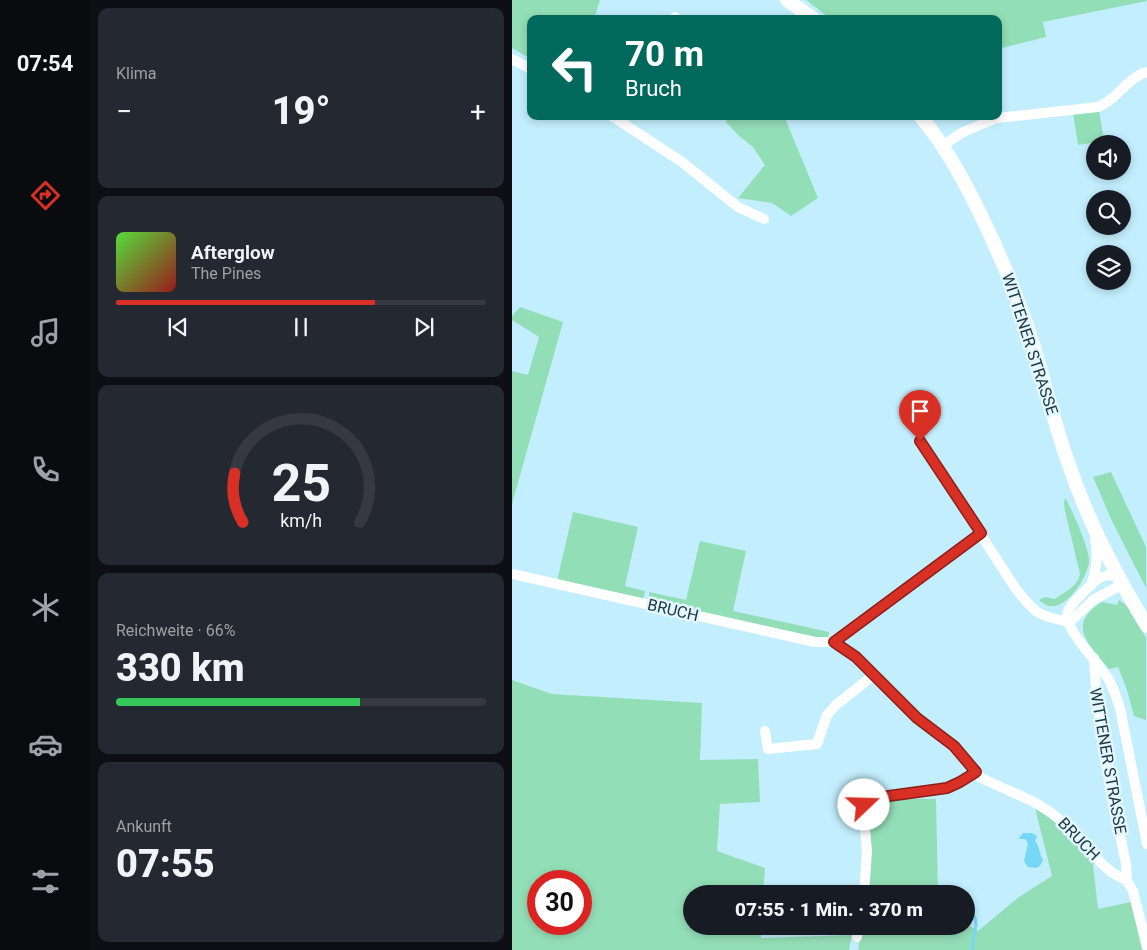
<!DOCTYPE html>
<html lang="de">
<head>
<meta charset="utf-8">
<style>
	body { margin:0; font-family:Roboto,sans-serif; background:#242831; color:#f1f3f6; height:100vh; display:flex; flex-direction:column; font-size:19px; white-space:nowrap }
	* { box-sizing:border-box; margin:0 }
	p { font-size:16px; color:#9ea1a6 }
	.icon { flex:none; width:28px; height:28px; fill:none; stroke:currentColor; stroke-width:2; stroke-linecap:round; stroke-linejoin:round }
	.map { position:relative; flex:1; overflow:hidden }
	.drawer { display:flex; flex-direction:column; gap:8px; padding:8px; background:#0d0f14; width:422px }
	.drawer>* { flex:none }
	.guide { position:absolute; left:15px; top:15px; width:475px; height:105px; border-radius:10px; box-shadow:0 2px 8px #0003; background:#00695c; color:#fff; overflow:hidden }
	.tools { position:absolute; left:574px; top:135px; display:grid; gap:10px }
	.tools a { display:grid; place-items:center; width:45px; height:45px; border-radius:50%; background:#171b24; box-shadow:0 2px 8px #0003; font-size:25px }
	.speed { position:absolute; left:15px; top:870px; display:flex; gap:10px; font-size:25px; font-weight:700; text-align:center }
	.speed>* { display:grid; place-content:center; width:65px; height:65px; border-radius:50%; background:#171b24; box-shadow:0 2px 8px #0003; line-height:1 }
	.speed .limit { border:8px solid #d22; background:#fff; color:#111 }
	.pin { position:absolute; display:grid; place-items:center; width:42px; height:42px; color:#fff; margin:-51px -21px; border-radius:50% 50% 50% 0; rotate:-45deg; box-shadow:0 0 5px #0007 }
	.pin .icon { rotate:45deg }
	.me { position:absolute; width:55px; margin:-28px; rotate:69deg; stroke-linejoin:round; filter:drop-shadow(0 0 4px #0008) }
	.turn { display:flex; align-items:center; gap:18px; height:105px; padding:0 15px; font-size:22px }
	.turn .icon { width:65px; height:65px; stroke-width:2.5 }
	.turn b { display:block; font-size:35px; line-height:42px }
	.big { font-size:38px; font-weight:800; line-height:1.1 }
	.drawer .card { flex:1; display:flex; flex-direction:column; justify-content:center; gap:8px; min-width:0; padding:0 18px; border-radius:10px; background:#242831 }
	.drawer .dial { align-items:center; gap:0 }
	.dial svg { height:130px; overflow:visible; fill:none; stroke:#363941; stroke-width:7; stroke-linecap:round; text-anchor:middle }
	.dial text { fill:#f1f3f6; stroke:none }
	.song { display:flex; align-items:center; gap:15px }
	.cover { width:60px; height:60px; border-radius:8px; background:linear-gradient(135deg,hsl(110 70% 55%),hsl(0 70% 35%)) }
	.played { height:5px; border-radius:2px; background:linear-gradient(90deg,#d93025 70%,#363941 70%) }
	.keys { display:flex; justify-content:space-around; direction:ltr }
	.heat { display:flex; justify-content:space-between; align-items:center; font-size:28px; direction:ltr }
	.charge { height:8px; border-radius:4px; background:linear-gradient(90deg,#34c759 66%,#363941 0) }
	.trip { position:absolute; left:171px; top:885px; width:292px; height:50px; border-radius:25px; background:#171b24; box-shadow:0 2px 8px #0003; font-weight:800; line-height:50px; text-align:center }
	main { display:flex; flex:1; min-height:0 }
	.menu { display:flex; flex-direction:column; width:90px; justify-content:space-around; align-items:center; background:#090b0e; color:#9ea1a6 }
	.menu .icon { width:35px; height:35px }
	.menu .selected { color:#d93025 }
	.menu b { font-size:22px; color:#f1f3f6 }
	.map>svg:first-child { display:block }
	.green { fill:#92deb7; fill-rule:evenodd }
	.water { fill:#77d8f6 }
	.lines { fill:none; stroke-linecap:round; stroke-linejoin:round }
	.stream { stroke:#77d8f6; stroke-width:3 }
	.street { stroke:#fff; stroke-width:10 }
	.secondary { stroke:#fff; stroke-width:14 }
	.route-casing { stroke:#8d1f18; stroke-width:12 }
	.route { stroke:#d93025; stroke-width:9 }
	.labels { text-anchor:middle; dominant-baseline:central; stroke-width:5; stroke-linejoin:round; paint-order:stroke }
	.street-label { font-size:16px; fill:#223840; stroke:#e2f7ff }
</style>
</head>
<body>
<main>
<nav class="menu">
<b>07:54</b>
<svg class="icon selected" aria-label="directions" viewBox="0 0 24 24"><path d="M12 3l9 9-9 9-9-9zM9 14v-3h6M13 9l2 2-2 2"/></svg>
<svg class="icon" aria-label="music" viewBox="0 0 24 24"><path d="M9 18V5l10-2v13"/><circle cx="6" cy="18" r="3"/><circle cx="16" cy="16" r="3"/></svg>
<svg class="icon" aria-label="phone" viewBox="0 0 24 24"><path d="M5 4h4l2 5-3 2q2 4 5 5l2-3 5 2v4C11 20 4 13 5 4z"/></svg>
<svg class="icon" aria-label="climate" viewBox="0 0 24 24"><path d="M12 3v18M4 7l16 10M4 17L20 7"/></svg>
<svg class="icon" aria-label="car" viewBox="0 0 24 24"><path d="M5 17H2v-5l4-1 3-4h7l3 4 3 1v5h-3M9 17h6M6 11h13"/><circle cx="7" cy="17" r="2"/><circle cx="17" cy="17" r="2"/></svg>
<svg class="icon" aria-label="filters" viewBox="0 0 24 24"><path d="M4 7h16M4 17h16"/><circle cx="9" cy="7" r="2"/><circle cx="15" cy="17" r="2"/></svg>
</nav>
<section class="drawer">
<div class="card"><p>Klima</p>
<div class="heat"><a>−</a><b class="big">19°</b><a>+</a></div>
</div>
<div class="card">
<div class="song"><i class="cover"></i><div><b>Afterglow</b><p>The Pines</p></div></div>
<div class="played"></div>
<div class="keys"><svg class="icon" aria-label="previous" viewBox="0 0 24 24"><path d="M18 5L8 12l10 7zM5 5v14"/></svg><svg class="icon" aria-label="pause" viewBox="0 0 24 24"><path d="M8 5v14M16 5v14"/></svg><svg class="icon" aria-label="next" viewBox="0 0 24 24"><path d="M6 5l10 7-10 7zM19 5v14"/></svg></div>
</div>
<div class="card dial"><svg viewBox="0 0 100 80">
<path d="M14 69A42 42 0 1 1 86 69"/>
<path d="M14 69A42 42 0 0 1 9 39" stroke="#d93025"/>
<text x="50" y="56" font-size="32" font-weight="700">25</text>
<text x="50" y="72" font-size="11">km/h</text>
</svg></div>
<div class="card"><p>Reichweite · 66%</p><b class="big">330 km</b><div class="charge"></div></div>
<div class="card"><p>Ankunft</p><b class="big">07:55</b></div>
</section>
<div class="map">
<svg width="635" height="950" viewBox="0 0 635 950">
	<rect width="100%" height="100%" fill="#c3eefd"/>
	<!-- green -->
	<g class="green">
		<path d="M 0,0 L 88,0 L 82,19 L 19,19 L 19,59 L 0,48 Z"/>
		<path d="M 294,0 L 634,0 L 635,1 L 531,22 L 534,37 L 486,49 L 486,19 L 319,19 Z"/>
		<path d="M 587,110 L 592,141 L 566,145 L 561,113 Z"/>
		<path d="M 227,116 L 272,116 L 306,198 L 279,216 L 260,203 L 226,198 L 253,165 L 241,147 L 226,135 L 213,121 Z"/>
		<path d="M 8,307 L 51,322 L 0,504 L 0,371 L 16,375 L 27,337 L 0,320 L 0,316 Z"/>
		<path d="M 599,472 L 634,547 L 634,588 L 600,521 L 581,477 Z"/>
		<path d="M 553,498 C 560,509 577,548 577,560 C 577,575 557,606 541,606 C 535,607 531,603 527,600 L 533,597 L 543,599 C 553,592 566,586 568,574 L 553,511 L 552,504 Z"/>
		<path d="M 61,512 L 126,527 L 113,586 L 133,591 L 131,601 L 45,581 Z"/>
		<path d="M 188,541 L 234,551 L 221,611 L 317,632 L 316,639 L 313,641 L 137,603 L 137,592 L 174,600 Z"/>
		<path d="M 607,600 L 614,605 L 621,613 L 634,638 L 634,720 L 622,716 L 615,690 L 606,667 L 597,669 C 578,644 553,626 590,602 L 605,605 Z"/>
		<path d="M 0,680 L 40,694 L 190,703 L 188,760 L 246,759 L 248,802 L 208,804 L 205,851 L 253,868 L 251,894 L 180,894 L 180,926 L 249,926 L 249,938 L 340,935 L 337,950 L 0,950 ZM 26,881 L 69,881 L 69,924 L 26,924 Z"/>
		<path d="M 424,799 L 426,894 L 356,894 L 355,808 C 363,796 410,799 424,799 Z"/>
		<path d="M 523,808 L 551,827 L 584,862 L 581,865 L 586,909 L 619,902 L 630,950 L 346,950 L 350,926 L 455,926 L 455,924 L 466,931 L 507,897 L 540,876 Z"/>
	</g>
	<!-- water -->
	<path class="water" d="M 511,833 L 520,833 L 525,836 L 523,841 C 528,847 527,853 531,860 L 528,866 L 524,868 L 516,867 L 512,861 L 516,843 L 513,839 L 508,839 L 507,838 Z"/>
	<g class="lines">
		<!-- stream -->
		<path class="stream" d="M 460,950 L 464,925 L 463,917"/>
		<!-- street -->
		<g class="street">
			<path d="M 162,19 L 163,17 L 165,19"/>
			<path d="M 0,59 L 19,69"/>
			<path d="M 100,116 L 170,162 L 226,207 L 252,219"/>
			<path d="M 430,146 L 451,132 L 485,118 L 586,107 C 605,100 617,76 635,72"/>
			<path d="M 408,441 L 504,589 C 524,614 526,616 558,622"/>
			<path d="M 0,574 L 303,642 L 322,642 L 344,657 L 405,718 L 442,746 L 469,778 L 522,802 L 538,812 L 557,827 L 585,859 L 599,872 L 615,881 L 621,891 L 635,946"/>
			<path d="M 608,578 C 598,573 590,575 581,583 C 575,589 554,607 555,616 C 556,633 587,663 597,680 C 602,689 605,699 608,708 L 635,844"/>
			<path d="M 579,585 C 585,568 586,555 583,538"/>
			<path d="M 558,622 L 581,600 L 611,584"/>
			<path d="M 322,642 L 469,533"/>
			<path d="M 582,658 C 585,727 599,796 614,863 L 615,881"/>
			<path d="M 253,731 L 256,749 L 305,744 L 315,715 L 324,705 L 363,674"/>
			<path d="M 352,894 L 355,851 L 351,808 L 354,801 L 362,798 L 435,788 L 448,782 L 464,772"/>
			<path d="M 345,937 L 347,926"/>
		</g>
		<!-- secondary -->
		<g class="secondary">
			<path d="M 275,0 L 302,19"/>
			<path d="M 408,116 C 436,149 456,188 474,226 C 491,262 506,298 518,335 C 532,377 541,421 556,462 C 575,519 603,574 635,626"/>
		</g>
	</g>
	<g class="lines">
		<!-- route casing -->
		<g class="route-casing">
			<path id="route" d="M 352,805 L 354,801 L 362,798 L 435,788 L 448,782 L 464,772 L 442,746 L 405,718 L 344,657 L 322,642 L 469,533 L 408,441"/>
		</g>
		<!-- route -->
		<use href="#route" class="route"/>
	</g>
	<g class="labels">
		<!-- street labels -->
		<g class="street-label">
			<text transform="translate(518 344) rotate(72)">WITTENER STRASSE</text>
			<text transform="translate(161 610) rotate(13)">BRUCH</text>
			<text transform="translate(596 761) rotate(80)">WITTENER STRASSE</text>
			<text transform="translate(567 839) rotate(46)">BRUCH</text>
		</g>
	</g>
</svg>
<div class="tools">
<a><svg class="icon" aria-label="sound" viewBox="0 0 24 24"><path d="M4 9h4l5-4v14l-5-4H4zM17 9q2 3 0 6"/></svg></a>
<a><svg class="icon" aria-label="search" viewBox="0 0 24 24"><circle cx="10" cy="10" r="6"/><path d="M15 15l6 6"/></svg></a>
<a><svg class="icon" aria-label="layers" viewBox="0 0 24 24"><path d="M12 4l9 5-9 5-9-5zM3 14l9 5 9-5"/></svg></a>
</div>
<div class="speed"><div class="limit">30</div></div>
<div class="pin" style="left:408px;top:441px;background:#d93025"><svg class="icon" aria-label="arrive" viewBox="0 0 24 24"><path d="M6 21V4h12l-3 4 3 4H6"/></svg></div>
<svg class="me" style="left:352px;top:805px" viewBox="-20 -20 40 40"><circle r="19" fill="#fff"/><path d="M0-13L10 11 0 6-10 11z" fill="#d93025"/></svg>
<div class="trip">07:55 · 1 Min. · 370 m</div>
<div class="guide">
<div class="turn"><svg class="icon" aria-label="left" viewBox="0 0 24 24"><path d="M17 20v-9H6M10 6l-5 5 5 5"/></svg><div><b>70 m</b>Bruch</div></div>
</div>
</div>
</main>
</body>
</html>
